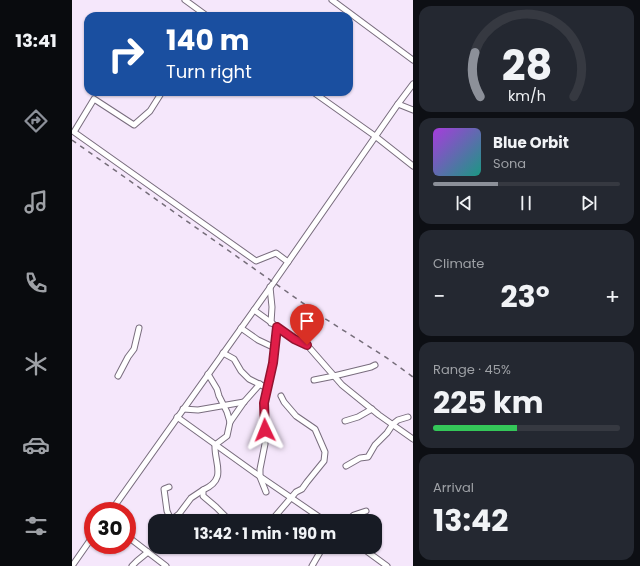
<!DOCTYPE html>
<html lang="en">
<head>
<meta charset="utf-8">
<style>
	body { margin:0; font-family:Poppins,sans-serif; background:#242831; color:#f1f3f6; height:100vh; display:flex; flex-direction:column; font-size:15px; white-space:nowrap }
	* { box-sizing:border-box; margin:0 }
	p { font-size:13px; color:#9ea1a6 }
	.icon { flex:none; width:22px; height:22px; fill:none; stroke:currentColor; stroke-width:2; stroke-linecap:round; stroke-linejoin:round }
	.map { position:relative; flex:1; overflow:hidden }
	.sheet { display:flex; flex-direction:column; gap:6px; padding:6px; background:#0d0f14; width:227px }
	.sheet>* { flex:none }
	.guide { position:absolute; left:12px; top:12px; width:269px; height:84px; border-radius:12px; box-shadow:0 1px 3px #0004; background:#1a4fa0; color:#fff; overflow:hidden }
	.speed { position:absolute; left:12px; top:502px; display:flex; gap:8px; font-size:20px; font-weight:700; text-align:center }
	.speed>* { display:grid; place-content:center; width:52px; height:52px; border-radius:50%; background:#171b24; box-shadow:0 1px 3px #0004; line-height:1 }
	.speed .limit { border:6px solid #d22; background:#fff; color:#111 }
	.pin { position:absolute; display:grid; place-items:center; width:34px; height:34px; color:#fff; margin:-41px -17px; border-radius:50% 50% 50% 0; rotate:-45deg; box-shadow:0 0 4px #0007 }
	.pin .icon { rotate:45deg }
	.me { position:absolute; width:44px; margin:-22px; rotate:358deg; stroke-linejoin:round; filter:drop-shadow(0 0 3px #0008) }
	.turn { display:flex; align-items:center; gap:14px; height:84px; padding:0 16px; font-size:18px }
	.turn .icon { width:52px; height:52px; stroke-width:2.5 }
	.turn b { display:block; font-size:28px; line-height:34px }
	.big { font-size:30px; font-weight:700; line-height:1.1 }
	.sheet .widget { flex:1; display:flex; flex-direction:column; justify-content:center; gap:6px; min-width:0; padding:0 14px; border-radius:12px; background:#242831 }
	.sheet .dial { align-items:center; gap:0 }
	.dial svg { height:104px; overflow:visible; fill:none; stroke:#363941; stroke-width:7; stroke-linecap:round; text-anchor:middle }
	.dial text { fill:#f1f3f6; stroke:none }
	.song { display:flex; align-items:center; gap:12px }
	.cover { width:48px; height:48px; border-radius:6px; background:linear-gradient(135deg,hsl(280 70% 55%),hsl(170 70% 35%)) }
	.played { height:4px; border-radius:2px; background:linear-gradient(90deg,#8c9099 35%,#363941 35%) }
	.keys { display:flex; justify-content:space-around; direction:ltr }
	.heat { display:flex; justify-content:space-between; align-items:center; font-size:22px; direction:ltr }
	.charge { height:6px; border-radius:3px; background:linear-gradient(90deg,#34c759 45%,#363941 0) }
	.trip { position:absolute; left:76px; top:514px; width:234px; height:40px; border-radius:12px; background:#171b24; box-shadow:0 1px 3px #0004; font-weight:700; line-height:40px; text-align:center }
	main { display:flex; flex:1; min-height:0 }
	.tabs { display:flex; flex-direction:column; width:72px; justify-content:space-around; align-items:center; background:#090b0e; color:#9ea1a6 }
	.tabs .icon { width:28px; height:28px }
	.tabs .selected { color:#8c9099 }
	.tabs b { font-size:18px; color:#f1f3f6 }
	.map>svg:first-child { display:block }
	.lines { fill:none; stroke-linecap:round; stroke-linejoin:round }
	.street-casing { stroke:#796d7e; stroke-width:7 }
	.street { stroke:#fff; stroke-width:5 }
	.rail { stroke:#756d79; stroke-width:1.5; stroke-dasharray:5 5; stroke-linecap:butt }
	.route-casing { stroke:#92132f; stroke-width:10 }
	.route { stroke:#e11d48; stroke-width:7 }
</style>
</head>
<body>
<main>
<nav class="tabs">
<b>13:41</b>
<svg class="icon selected" aria-label="directions" viewBox="0 0 24 24"><path d="M12 3l9 9-9 9-9-9zM9 14v-3h6M13 9l2 2-2 2"/></svg>
<svg class="icon" aria-label="music" viewBox="0 0 24 24"><path d="M9 18V5l10-2v13"/><circle cx="6" cy="18" r="3"/><circle cx="16" cy="16" r="3"/></svg>
<svg class="icon" aria-label="phone" viewBox="0 0 24 24"><path d="M5 4h4l2 5-3 2q2 4 5 5l2-3 5 2v4C11 20 4 13 5 4z"/></svg>
<svg class="icon" aria-label="climate" viewBox="0 0 24 24"><path d="M12 3v18M4 7l16 10M4 17L20 7"/></svg>
<svg class="icon" aria-label="car" viewBox="0 0 24 24"><path d="M5 17H2v-5l4-1 3-4h7l3 4 3 1v5h-3M9 17h6M6 11h13"/><circle cx="7" cy="17" r="2"/><circle cx="17" cy="17" r="2"/></svg>
<svg class="icon" aria-label="filters" viewBox="0 0 24 24"><path d="M4 7h16M4 17h16"/><circle cx="9" cy="7" r="2"/><circle cx="15" cy="17" r="2"/></svg>
</nav>
<div class="map">
<svg width="341" height="566" viewBox="0 0 341 566">
	<rect width="100%" height="100%" fill="#f5e7fb"/>
	<g class="lines">
		<!-- street casing -->
		<g class="street-casing">
			<g id="street">
				<path d="M 113,0 L 135,16"/>
				<path d="M 260,0 L 341,60"/>
				<path d="M 90,92 L 78,111 L 62,125 L 22,99 L 2,132 L 184,261 L 204,253 L 216,262"/>
				<path d="M 241,92 L 303,136 L 341,166"/>
				<path d="M 326,104 L 341,110"/>
				<path d="M 198,287 L 200,307 L 199,323"/>
				<path d="M 182,310 L 222,339 L 235,345 L 270,385 L 307,415 L 341,439"/>
				<path d="M 169,328 L 186,340 L 203,348"/>
				<path d="M 151,353 L 162,359 L 169,371 L 177,379 L 195,388"/>
				<path d="M 136,374 L 145,389 L 147,396 L 155,412 L 158,422 L 155,436 L 143,445 C 142,463 156,479 131,490 L 131,496 L 144,507 L 158,521"/>
				<path d="M 46,376 L 56,357 L 62,349 L 67,328"/>
				<path d="M 242,380 L 262,376 L 299,367 L 303,365"/>
				<path d="M 111,409 L 126,410 L 172,402"/>
				<path d="M 105,417 L 183,473 L 253,521"/>
				<path d="M 273,421 L 286,417 L 300,409"/>
				<path d="M 158,422 L 172,402 L 188,384"/>
				<path d="M 274,466 L 288,458 L 296,457 L 303,445 L 315,433 L 321,424 L 326,420 L 336,417"/>
				<path d="M 97,487 L 92,489 L 95,511 L 99,520"/>
				<path d="M 194,492 L 188,477 L 188,469 L 193,444 L 192,403 L 201,363 L 205,327"/>
				<path d="M 39,511 L 202,282 L 326,104 L 341,84"/>
				<path d="M 98,521 L 107,514 L 119,498 L 131,490"/>
				<path d="M 199,521 L 224,492 L 230,489 L 235,482 L 252,461 L 253,452 L 243,429 L 224,416 L 212,402 L 209,396"/>
				<path d="M 275,521 L 282,515 L 294,511"/>
				<path d="M 55,536 L 94,566"/>
				<path d="M 289,547 L 315,566"/>
				<path d="M 0,566 L 21,536"/>
				<path d="M 60,566 L 65,561 L 76,552"/>
				<path d="M 240,566 L 251,547"/>
			</g>
		</g>
		<!-- street -->
		<use href="#street" class="street"/>
		<!-- rail -->
		<path class="rail" d="M 0,140 L 252,318 L 315,358 L 341,377"/>
	</g>
	<g class="lines">
		<!-- route casing -->
		<g class="route-casing">
			<path id="route" d="M 193,430 L 192,403 L 201,363 L 205,327 L 222,339 L 235,345"/>
		</g>
		<!-- route -->
		<use href="#route" class="route"/>
	</g>
</svg>
<div class="speed"><div class="limit">30</div></div>
<div class="pin" style="left:235px;top:345px;background:#d93025"><svg class="icon" aria-label="arrive" viewBox="0 0 24 24"><path d="M6 21V4h12l-3 4 3 4H6"/></svg></div>
<svg class="me" style="left:193px;top:430px" viewBox="-20 -20 40 40"><path d="M0-17L14 15 0 8-14 15z" fill="#e11d48" stroke="#fff" stroke-width="4"/></svg>
<div class="trip">13:42 · 1 min · 190 m</div>
<div class="guide">
<div class="turn"><svg class="icon" aria-label="right" viewBox="0 0 24 24"><path d="M7 20v-9h11M14 6l5 5-5 5"/></svg><div><b>140 m</b>Turn right</div></div>
</div>
</div>
<section class="sheet">
<div class="widget dial"><svg viewBox="0 0 100 80">
<path d="M14 69A42 42 0 1 1 86 69"/>
<path d="M14 69A42 42 0 0 1 10 35" stroke="#8c9099"/>
<text x="50" y="56" font-size="32" font-weight="700">28</text>
<text x="50" y="72" font-size="11">km/h</text>
</svg></div>
<div class="widget">
<div class="song"><i class="cover"></i><div><b>Blue Orbit</b><p>Sona</p></div></div>
<div class="played"></div>
<div class="keys"><svg class="icon" aria-label="previous" viewBox="0 0 24 24"><path d="M18 5L8 12l10 7zM5 5v14"/></svg><svg class="icon" aria-label="pause" viewBox="0 0 24 24"><path d="M8 5v14M16 5v14"/></svg><svg class="icon" aria-label="next" viewBox="0 0 24 24"><path d="M6 5l10 7-10 7zM19 5v14"/></svg></div>
</div>
<div class="widget"><p>Climate</p>
<div class="heat"><a>−</a><b class="big">23°</b><a>+</a></div>
</div>
<div class="widget"><p>Range · 45%</p><b class="big">225 km</b><div class="charge"></div></div>
<div class="widget"><p>Arrival</p><b class="big">13:42</b></div>
</section>
</main>
</body>
</html>
